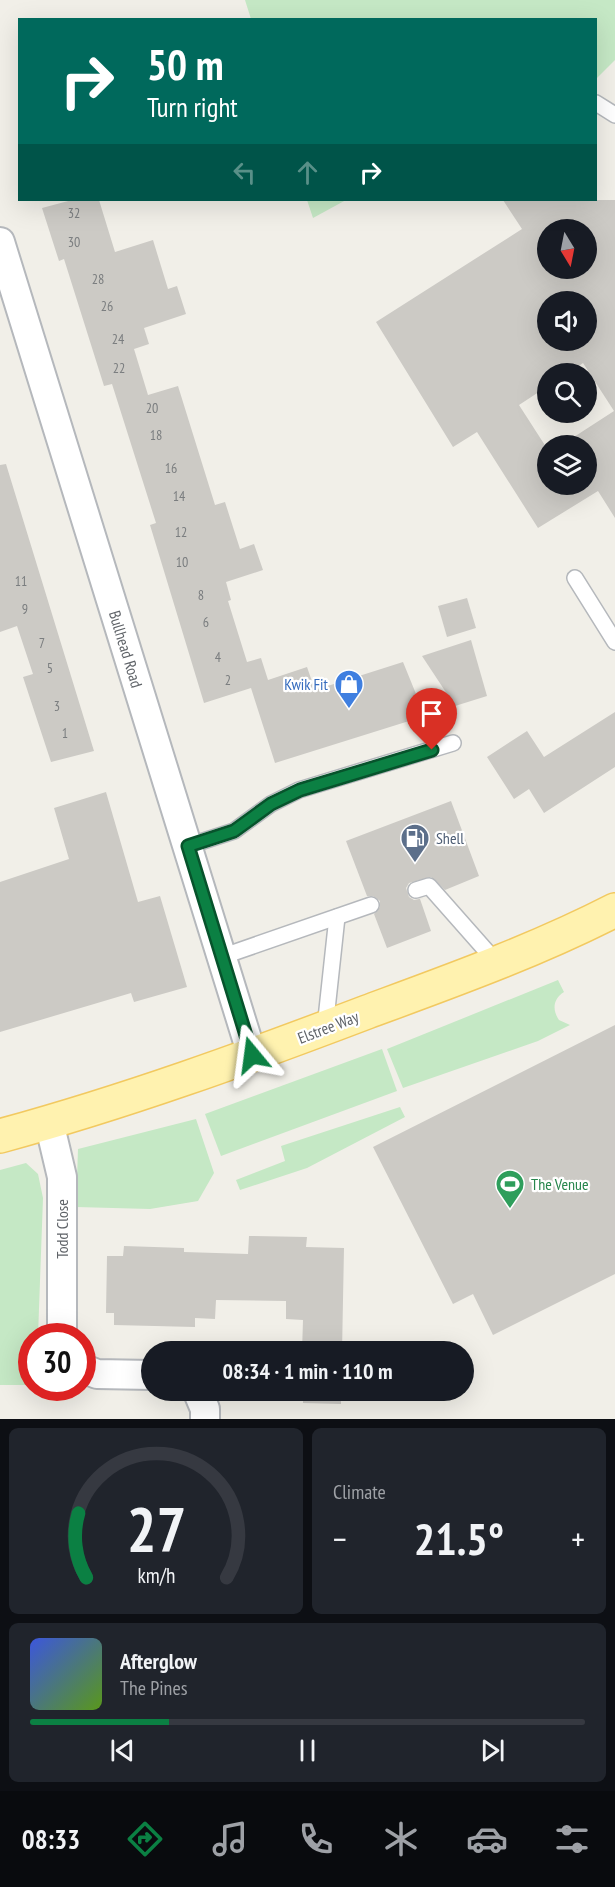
<!DOCTYPE html>
<html lang="en">
<head>
<meta charset="utf-8">
<style>
	body { margin:0; font-family:"PT Sans Narrow",sans-serif; background:#20242c; color:#f1f3f6; height:100vh; display:flex; flex-direction:column; font-size:22px; white-space:nowrap }
	* { box-sizing:border-box; margin:0 }
	p { font-size:20px; color:#9ea1a6 }
	.icon { flex:none; width:33px; height:33px; fill:none; stroke:currentColor; stroke-width:2; stroke-linecap:round; stroke-linejoin:round }
	.map { position:relative; height:1419px; overflow:hidden }
	.panel { display:flex; flex-direction:column; gap:9px; padding:9px; background:#0d0f14; flex:1 }
	.panel>* { flex:none }
	.top-card { position:absolute; left:18px; top:18px; width:579px; height:183px; border-radius:0px; box-shadow:0 6px 24px #0002; background:#00695c; color:#fff; overflow:hidden }
	.needle { width:39px; rotate:170deg }
	.controls { position:absolute; left:537px; top:219px; display:grid; gap:12px }
	.controls a { display:grid; place-items:center; width:60px; height:60px; border-radius:50%; background:#171b24; box-shadow:0 6px 24px #0002; font-size:30px }
	.speed { position:absolute; left:18px; top:1323px; display:flex; gap:12px; font-size:30px; font-weight:700; text-align:center }
	.speed>* { display:grid; place-content:center; width:78px; height:78px; border-radius:50%; background:#171b24; box-shadow:0 6px 24px #0002; line-height:1 }
	.speed .limit { border:9px solid #d22; background:#fff; color:#111 }
	.pin { position:absolute; display:grid; place-items:center; width:51px; height:51px; color:#fff; margin:-62px -26px; border-radius:50% 50% 50% 0; rotate:-45deg; box-shadow:0 0 6px #0007 }
	.pin .icon { rotate:45deg }
	.me { position:absolute; width:66px; margin:-33px; rotate:344deg; stroke-linejoin:round; filter:drop-shadow(0 0 4px #0008) }
	.turn { display:flex; align-items:center; gap:21px; height:126px; padding:0 30px; font-size:27px }
	.turn .icon { width:78px; height:78px; stroke-width:2.5 }
	.turn b { display:block; font-size:42px; line-height:51px }
	.lanes { display:flex; align-items:center; height:57px; padding:0 30px; background:#0003; justify-content:center; gap:30px; direction:ltr }
	.lanes .off { opacity:.35 }
	.big { font-size:45px; font-weight:700; line-height:1.1 }
	.panel .widget { flex:1; display:flex; flex-direction:column; justify-content:center; gap:9px; min-width:0; padding:0 21px; border-radius:9px; background:#20242c }
	.panel .dial { align-items:center; gap:0 }
	.dial svg { height:156px; overflow:visible; fill:none; stroke:#363941; stroke-width:7; stroke-linecap:round; text-anchor:middle }
	.dial text { fill:#f1f3f6; stroke:none }
	.song { display:flex; align-items:center; gap:18px }
	.cover { width:72px; height:72px; border-radius:9px; background:linear-gradient(135deg,hsl(230 70% 55%),hsl(90 70% 35%)) }
	.played { height:6px; border-radius:3px; background:linear-gradient(90deg,#0b8043 25%,#363941 25%) }
	.keys { display:flex; justify-content:space-around; direction:ltr }
	.heat { display:flex; justify-content:space-between; align-items:center; font-size:33px; direction:ltr }
	.panel .tiles { flex:1; display:grid; gap:9px; grid-template-columns:1fr 1fr }
	.widget:last-child { grid-column:span 2 }
	.trip { position:absolute; left:141px; top:1341px; width:333px; height:60px; border-radius:30px; background:#171b24; box-shadow:0 6px 24px #0002; font-weight:700; line-height:60px; text-align:center }
	.tabs { display:flex; height:96px; justify-content:space-around; align-items:center; background:#090b0e; color:#9ea1a6 }
	.tabs .icon { width:42px; height:42px }
	.tabs .on { color:#0b8043 }
	.tabs b { font-size:27px; color:#f1f3f6 }
	.map>svg:first-child { display:block }
	.green { fill:#c5e8c5 }
	.building { fill:#cccac5; fill-rule:evenodd }
	.lines { fill:none; stroke-linecap:round; stroke-linejoin:round }
	.service-casing { stroke:#b5b8bc; stroke-width:18 }
	.minor-casing { stroke:#b5b8bc; stroke-width:32 }
	.primary-casing { stroke:#f2c960; stroke-width:36 }
	.service { stroke:#fff; stroke-width:15 }
	.minor { stroke:#fff; stroke-width:28 }
	.primary { stroke:#fff2af; stroke-width:33 }
	.route-casing { stroke:#07532c; stroke-width:15 }
	.route { stroke:#0b8043; stroke-width:10 }
	.labels { text-anchor:middle; dominant-baseline:central; stroke-width:4.5; stroke-linejoin:round; paint-order:stroke }
	.number-label { font-size:14px; fill:#7a7d7f }
	.street-label { font-size:16px; fill:#5f6368; stroke:#fff }
	.shop-label { font-size:16px; fill:#366cbe; stroke:#fff; text-anchor:end }
	.service-label { font-size:16px; fill:#4e5e75; stroke:#fff; text-anchor:start }
	.leisure-label { font-size:16px; fill:#27864d; stroke:#fff; text-anchor:start }
</style>
</head>
<body>
<div class="map">
<svg width="615" height="1419" viewBox="0 0 615 1419">
	<rect width="100%" height="100%" fill="#f1efe8"/>
	<!-- green -->
	<g class="green">
		<path d="M 245,0 L 615,0 L 615,60 L 596,79 L 596,20 L 251,19 Z"/>
		<path d="M 307,200 L 346,200 L 313,218 Z"/>
		<path d="M 558,980 L 564,992 C 553,999 552,1010 559,1020 L 570,1025 L 538,1041 L 403,1088 L 387,1049 Z"/>
		<path d="M 382,1049 L 397,1091 L 221,1156 L 205,1114 Z"/>
		<path d="M 400,1107 L 405,1117 L 307,1168 L 240,1190 L 236,1180 L 285,1161 L 281,1146 Z"/>
		<path d="M 196,1119 L 214,1173 L 198,1201 L 150,1209 L 76,1207 L 78,1149 Z"/>
		<path d="M 26,1163 L 38,1174 L 43,1198 L 38,1336 L 32,1336 L 31,1385 L 0,1385 L 0,1170 Z"/>
	</g>
	<!-- building -->
	<g class="building">
		<path d="M 72,200 L 99,200 L 115,252 L 153,240 L 168,289 L 177,286 L 186,314 L 144,328 L 149,344 L 134,349 L 148,395 L 178,386 L 215,505 L 225,502 L 240,549 L 254,544 L 263,570 L 226,582 L 231,600 L 228,601 L 247,662 L 261,658 L 268,680 L 307,667 L 315,690 L 403,662 L 425,716 L 275,763 L 251,688 L 204,703 L 150,525 L 156,523 L 112,384 L 104,386 L 64,259 L 59,261 L 42,208 Z"/>
		<path d="M 503,200 L 615,200 L 615,518 L 598,491 L 538,528 L 477,432 L 453,447 L 376,322 L 522,229 ZM 548,230 L 586,230 L 586,268 L 548,268 ZM 548,302 L 586,302 L 586,340 L 548,340 ZM 583,363 L 614,411 L 560,446 L 586,446 L 586,484 L 548,484 L 548,450 L 519,405 L 548,386 L 548,374 L 568,374 Z"/>
		<path d="M 6,464 L 94,751 L 51,762 L 23,677 L 33,674 L 17,626 L 0,632 L 0,465 Z"/>
		<path d="M 467,598 L 476,628 L 447,637 L 438,606 Z"/>
		<path d="M 471,640 L 487,696 L 455,706 L 422,656 Z"/>
		<path d="M 615,712 L 615,767 L 544,813 L 529,789 L 514,799 L 487,757 L 527,731 L 544,757 Z"/>
		<path d="M 106,792 L 138,902 L 160,896 L 187,987 L 134,1002 L 131,993 L 0,1032 L 0,882 L 69,859 L 54,808 Z"/>
		<path d="M 451,801 L 479,876 L 445,890 L 431,877 L 409,883 L 406,888 L 409,897 L 414,900 L 424,898 L 420,899 L 431,931 L 387,948 L 374,914 L 380,907 L 380,901 L 373,896 L 367,896 L 346,841 Z"/>
		<path d="M 615,1025 L 615,1274 L 493,1335 L 473,1294 L 453,1304 L 373,1147 Z"/>
		<path d="M 249,1236 L 307,1237 L 306,1247 L 344,1248 L 342,1352 L 302,1352 L 303,1320 L 286,1319 L 286,1301 L 216,1300 L 215,1319 L 195,1318 L 195,1327 L 114,1325 L 114,1313 L 106,1313 L 107,1256 L 123,1256 L 124,1246 L 184,1248 L 184,1252 L 248,1254 Z"/>
		<path d="M 303,1390 L 341,1390 L 341,1404 L 303,1403 Z"/>
	</g>
	<g class="lines">
		<!-- service casing -->
		<g class="service-casing">
			<g id="service">
				<path d="M 596,103 L 615,115"/>
				<path d="M 575,578 L 615,642"/>
				<path d="M 188,846 L 234,831 L 271,804 L 299,790 L 453,743"/>
				<path d="M 416,890 L 429,886 L 497,963"/>
				<path d="M 221,957 L 371,905"/>
				<path d="M 325,1028 L 337,917"/>
			</g>
		</g>
		<!-- minor casing -->
		<g class="minor-casing">
			<g id="minor">
				<path d="M 0,242 L 252,1055"/>
				<path d="M 49,1122 L 62,1177 L 62,1336"/>
				<path d="M 82,1368 L 97,1374 L 152,1375"/>
				<path d="M 197,1390 L 205,1409 L 205,1419"/>
			</g>
		</g>
		<!-- primary casing -->
		<g class="primary-casing">
			<path id="primary" d="M 0,1136 C 125,1102 246,1058 367,1012 C 451,981 535,951 615,910"/>
		</g>
		<!-- service -->
		<use href="#service" class="service"/>
		<!-- minor -->
		<use href="#minor" class="minor"/>
		<!-- primary -->
		<use href="#primary" class="primary"/>
	</g>
	<g class="lines">
		<!-- route casing -->
		<g class="route-casing">
			<path id="route" d="M 252,1055 L 188,846 L 234,831 L 271,804 L 300,790 L 432,750"/>
		</g>
		<!-- route -->
		<use href="#route" class="route"/>
	</g>
	<!-- icons -->
	<defs>
		<g id="shop-pin" transform="scale(1.5)"><path d="M0 17L-7.5 6A9.5 9.5 0 1 1 7.5 6Z" fill="#3f7fe0" stroke="#fff"/><path d="M-5-2.5h2.3a2.7 3.5 0 0 1 5.4 0H5L5.5 6h-11ZM-1.5-2.5h3a1.5 2.3 0 0 0-3 0Z" fill="#fff"/></g>
		<g id="fuel-pin" transform="scale(1.5)"><path d="M0 17L-7.5 6A9.5 9.5 0 1 1 7.5 6Z" fill="#5c6f8a" stroke="#fff"/><path d="M-5.5-6h7V0h2V4h1.3V-2.5L3-4.5l.8-.8L6-3V5H2.5V1h-1V6h-7ZM-4.2-4.7v3.2H.2V-4.7Z" fill="#fff"/></g>
		<g id="stadium-pin" transform="scale(1.5)"><path d="M0 17L-7.5 6A9.5 9.5 0 1 1 7.5 6Z" fill="#2e9e5b" stroke="#fff"/><path d="M0-5a6.5 5 0 1 0 0 10a6.5 5 0 1 0 0-10ZM-3.5-1.8h7v3.6h-7Z" fill="#fff"/></g>
	</defs>
	<g fill-rule="evenodd">
		<use href="#shop-pin" x="349" y="684"/>
		<use href="#fuel-pin" x="415" y="838"/>
		<use href="#stadium-pin" x="510" y="1184"/>
	</g>
	<g class="labels">
		<!-- number labels -->
		<g class="number-label">
			<text x="74" y="213">32</text>
			<text x="74" y="242">30</text>
			<text x="98" y="279">28</text>
			<text x="107" y="306">26</text>
			<text x="118" y="339">24</text>
			<text x="119" y="368">22</text>
			<text x="152" y="408">20</text>
			<text x="156" y="435">18</text>
			<text x="171" y="468">16</text>
			<text x="179" y="496">14</text>
			<text x="181" y="532">12</text>
			<text x="182" y="562">10</text>
			<text x="21" y="581">11</text>
			<text x="201" y="595">8</text>
			<text x="25" y="609">9</text>
			<text x="206" y="622">6</text>
			<text x="42" y="643">7</text>
			<text x="218" y="657">4</text>
			<text x="50" y="668">5</text>
			<text x="228" y="680">2</text>
			<text x="57" y="706">3</text>
			<text x="65" y="733">1</text>
		</g>
		<!-- street labels -->
		<g class="street-label">
			<text transform="translate(126 649) rotate(73)">Bullhead Road</text>
			<text transform="translate(328 1027) rotate(-21)">Elstree Way</text>
			<text transform="translate(62 1229) rotate(-90)">Todd Close</text>
		</g>
		<!-- shop labels -->
		<g class="shop-label">
			<text x="328" y="684">Kwik Fit</text>
		</g>
		<!-- service labels -->
		<g class="service-label">
			<text x="436" y="838">Shell</text>
		</g>
		<!-- leisure labels -->
		<g class="leisure-label">
			<text x="531" y="1184">The Venue</text>
		</g>
	</g>
</svg>
<div class="controls">
<a><svg class="needle" viewBox="-14 -14 28 28"><path d="M0-13l5 13h-10z" fill="#e53935"/><path d="M0 13l5-13h-10z" fill="#9ea1a6"/></svg></a>
<a><svg class="icon" aria-label="sound" viewBox="0 0 24 24"><path d="M4 9h4l5-4v14l-5-4H4zM17 9q2 3 0 6"/></svg></a>
<a><svg class="icon" aria-label="search" viewBox="0 0 24 24"><circle cx="10" cy="10" r="6"/><path d="M15 15l6 6"/></svg></a>
<a><svg class="icon" aria-label="layers" viewBox="0 0 24 24"><path d="M12 4l9 5-9 5-9-5zM3 14l9 5 9-5"/></svg></a>
</div>
<div class="speed"><div class="limit">30</div></div>
<div class="pin" style="left:432px;top:750px;background:#d93025"><svg class="icon" aria-label="arrive" viewBox="0 0 24 24"><path d="M6 21V4h12l-3 4 3 4H6"/></svg></div>
<svg class="me" style="left:252px;top:1055px" viewBox="-20 -20 40 40"><path d="M0-17L14 15 0 8-14 15z" fill="#0b8043" stroke="#fff" stroke-width="4"/></svg>
<div class="trip">08:34 · 1 min · 110 m</div>
<div class="top-card">
<div class="turn"><svg class="icon" aria-label="right" viewBox="0 0 24 24"><path d="M7 20v-9h11M14 6l5 5-5 5"/></svg><div><b>50 m</b>Turn right</div></div>
<div class="lanes"><svg class="icon off" aria-label="left" viewBox="0 0 24 24"><path d="M17 20v-9H6M10 6l-5 5 5 5"/></svg><svg class="icon off" aria-label="ahead" viewBox="0 0 24 24"><path d="M12 20V5M6 11l6-6 6 6"/></svg><svg class="icon" aria-label="right" viewBox="0 0 24 24"><path d="M7 20v-9h11M14 6l5 5-5 5"/></svg></div>
</div>
</div>
<section class="panel">
<div class="tiles">
<div class="widget dial"><svg viewBox="0 0 100 80">
<path d="M14 69A42 42 0 1 1 86 69"/>
<path d="M14 69A42 42 0 0 1 10 36" stroke="#0b8043"/>
<text x="50" y="56" font-size="32" font-weight="700">27</text>
<text x="50" y="72" font-size="11">km/h</text>
</svg></div>
<div class="widget"><p>Climate</p>
<div class="heat"><a>−</a><b class="big">21.5°</b><a>+</a></div>
</div>
<div class="widget">
<div class="song"><i class="cover"></i><div><b>Afterglow</b><p>The Pines</p></div></div>
<div class="played"></div>
<div class="keys"><svg class="icon" aria-label="previous" viewBox="0 0 24 24"><path d="M18 5L8 12l10 7zM5 5v14"/></svg><svg class="icon" aria-label="pause" viewBox="0 0 24 24"><path d="M8 5v14M16 5v14"/></svg><svg class="icon" aria-label="next" viewBox="0 0 24 24"><path d="M6 5l10 7-10 7zM19 5v14"/></svg></div>
</div>
</div>
</section>
<nav class="tabs">
<b>08:33</b>
<svg class="icon on" aria-label="directions" viewBox="0 0 24 24"><path d="M12 3l9 9-9 9-9-9zM9 14v-3h6M13 9l2 2-2 2"/></svg>
<svg class="icon" aria-label="music" viewBox="0 0 24 24"><path d="M9 18V5l10-2v13"/><circle cx="6" cy="18" r="3"/><circle cx="16" cy="16" r="3"/></svg>
<svg class="icon" aria-label="phone" viewBox="0 0 24 24"><path d="M5 4h4l2 5-3 2q2 4 5 5l2-3 5 2v4C11 20 4 13 5 4z"/></svg>
<svg class="icon" aria-label="climate" viewBox="0 0 24 24"><path d="M12 3v18M4 7l16 10M4 17L20 7"/></svg>
<svg class="icon" aria-label="car" viewBox="0 0 24 24"><path d="M5 17H2v-5l4-1 3-4h7l3 4 3 1v5h-3M9 17h6M6 11h13"/><circle cx="7" cy="17" r="2"/><circle cx="17" cy="17" r="2"/></svg>
<svg class="icon" aria-label="filters" viewBox="0 0 24 24"><path d="M4 7h16M4 17h16"/><circle cx="9" cy="7" r="2"/><circle cx="15" cy="17" r="2"/></svg>
</nav>
</body>
</html>
